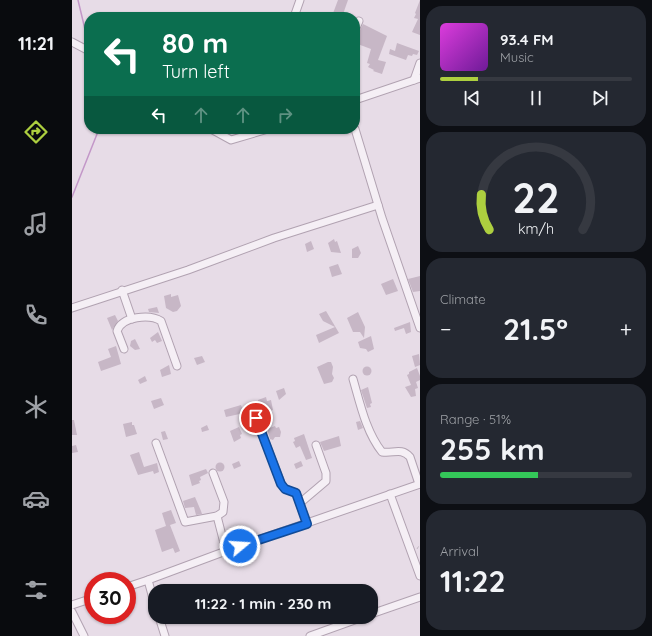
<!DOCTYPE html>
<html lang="en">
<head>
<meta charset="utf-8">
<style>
	body { margin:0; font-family:Quicksand,sans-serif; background:#242831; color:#f1f3f6; height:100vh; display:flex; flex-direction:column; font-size:15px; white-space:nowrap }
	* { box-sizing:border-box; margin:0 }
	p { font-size:13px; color:#9ea1a6 }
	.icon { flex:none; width:22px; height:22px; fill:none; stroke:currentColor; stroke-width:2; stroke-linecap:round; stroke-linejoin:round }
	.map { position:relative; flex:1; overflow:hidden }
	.drawer { display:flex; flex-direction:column; gap:6px; padding:6px; background:#0d0f14; width:232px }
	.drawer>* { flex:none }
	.hud { position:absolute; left:12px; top:12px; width:276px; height:122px; border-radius:16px; box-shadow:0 1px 3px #0004; background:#0b6e4f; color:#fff; overflow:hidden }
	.speed { position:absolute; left:12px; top:572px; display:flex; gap:8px; font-size:20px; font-weight:700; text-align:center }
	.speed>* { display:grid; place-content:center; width:52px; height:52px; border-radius:50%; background:#171b24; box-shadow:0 1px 3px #0004; line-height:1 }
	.speed .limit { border:6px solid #d22; background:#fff; color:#111 }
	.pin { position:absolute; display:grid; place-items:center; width:34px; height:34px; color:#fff; margin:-17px; border:2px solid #fff; border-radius:50%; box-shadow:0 1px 4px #0007 }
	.me { position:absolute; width:44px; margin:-22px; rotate:72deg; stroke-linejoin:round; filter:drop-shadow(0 0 3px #0008) }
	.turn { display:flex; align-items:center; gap:14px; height:84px; padding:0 12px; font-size:18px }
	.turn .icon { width:52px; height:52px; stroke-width:2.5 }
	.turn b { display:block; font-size:28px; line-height:34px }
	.lanes { display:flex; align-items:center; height:38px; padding:0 12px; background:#0003; justify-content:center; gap:20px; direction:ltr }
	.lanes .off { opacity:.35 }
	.big { font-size:30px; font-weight:800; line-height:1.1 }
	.drawer .widget { flex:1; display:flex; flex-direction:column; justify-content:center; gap:6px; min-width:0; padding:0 14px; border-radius:16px; background:#242831 }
	.drawer .dial { align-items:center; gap:0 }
	.dial svg { height:104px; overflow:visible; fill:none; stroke:#363941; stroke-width:7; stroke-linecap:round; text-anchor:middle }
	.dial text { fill:#f1f3f6; stroke:none }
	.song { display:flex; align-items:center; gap:12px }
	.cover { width:48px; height:48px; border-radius:6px; background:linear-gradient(135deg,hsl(300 70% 55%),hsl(280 70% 35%)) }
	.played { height:4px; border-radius:2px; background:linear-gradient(90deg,#adcf3f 20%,#363941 20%) }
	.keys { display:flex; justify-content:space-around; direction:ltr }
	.heat { display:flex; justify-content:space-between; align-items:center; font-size:22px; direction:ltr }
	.charge { height:6px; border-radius:3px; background:linear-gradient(90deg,#34c759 51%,#363941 0) }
	.trip { position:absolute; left:76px; top:584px; width:230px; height:40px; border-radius:16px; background:#171b24; box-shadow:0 1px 3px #0004; font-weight:800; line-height:40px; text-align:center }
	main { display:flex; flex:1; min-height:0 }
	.dock { display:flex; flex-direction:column; width:72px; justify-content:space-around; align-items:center; background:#090b0e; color:#9ea1a6 }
	.dock .icon { width:28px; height:28px }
	.dock .selected { color:#adcf3f }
	.dock b { font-size:18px; color:#f1f3f6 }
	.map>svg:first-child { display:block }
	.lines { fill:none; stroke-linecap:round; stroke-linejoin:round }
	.stream { stroke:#c397c8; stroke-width:1.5 }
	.building { fill:#c7b7c6 }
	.minor-casing { stroke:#b1a2b1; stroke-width:9 }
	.path { stroke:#c1b7c1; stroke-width:1; stroke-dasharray:3 3; stroke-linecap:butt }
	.minor { stroke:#f5eff5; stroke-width:7 }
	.route-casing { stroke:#114b97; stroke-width:10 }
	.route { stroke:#1a73e8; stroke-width:7 }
</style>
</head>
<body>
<main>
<nav class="dock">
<b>11:21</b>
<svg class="icon selected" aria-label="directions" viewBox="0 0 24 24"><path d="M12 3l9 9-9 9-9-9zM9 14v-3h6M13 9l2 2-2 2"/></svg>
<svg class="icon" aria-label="music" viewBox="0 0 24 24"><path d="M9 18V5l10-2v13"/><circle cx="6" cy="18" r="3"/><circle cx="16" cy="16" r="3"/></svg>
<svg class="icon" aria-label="phone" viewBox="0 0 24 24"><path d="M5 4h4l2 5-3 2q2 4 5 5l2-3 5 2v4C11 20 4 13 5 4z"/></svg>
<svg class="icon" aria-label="climate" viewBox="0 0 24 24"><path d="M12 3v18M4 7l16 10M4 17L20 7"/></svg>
<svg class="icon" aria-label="car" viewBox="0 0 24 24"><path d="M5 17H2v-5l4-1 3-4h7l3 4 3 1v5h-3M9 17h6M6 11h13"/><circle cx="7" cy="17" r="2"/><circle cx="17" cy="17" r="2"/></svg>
<svg class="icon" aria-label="filters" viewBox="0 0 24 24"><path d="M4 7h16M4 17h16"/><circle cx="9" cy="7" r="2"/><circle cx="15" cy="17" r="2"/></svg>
</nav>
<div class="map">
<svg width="348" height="636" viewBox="0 0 348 636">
	<rect width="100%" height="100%" fill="#e7dce7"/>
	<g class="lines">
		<!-- stream -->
		<g class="stream">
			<path d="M 6,0 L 17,46"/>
			<path d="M 0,197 L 27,129"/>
		</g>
	</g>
	<!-- building -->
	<g class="building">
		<path d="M 266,0 L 276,0 L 270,17 L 260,16 Z"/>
		<path d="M 348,0 L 348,35 L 340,32 L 346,19 L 342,18 L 344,14 L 343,13 Z"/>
		<path d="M 291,24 L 315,36 L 306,60 L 314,62 L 310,74 L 301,71 L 302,70 L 296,67 L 298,64 L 295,63 L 299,49 L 283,43 L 284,35 L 287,32 Z"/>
		<path d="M 325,43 L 347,51 L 345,55 L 341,54 L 340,56 L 336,55 L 334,60 L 317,54 L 318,49 L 323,51 Z"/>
		<path d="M 262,239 L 263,242 L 265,241 L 269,253 L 259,252 L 256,243 Z"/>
		<path d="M 239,241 L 242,249 L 235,252 L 233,244 Z"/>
		<path d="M 286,246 L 289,253 L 286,258 L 280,258 L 280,249 Z"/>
		<path d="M 266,264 L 270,274 L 260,277 L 257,267 Z"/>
		<path d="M 348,276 L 348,291 L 341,292 L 336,279 Z"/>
		<path d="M 321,279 L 326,291 L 314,295 L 309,284 Z"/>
		<path d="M 99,294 L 99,297 L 106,295 L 109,306 L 105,311 L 101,312 L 94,308 L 92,296 Z"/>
		<path d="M 85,307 L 87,313 L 77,312 L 76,309 Z"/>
		<path d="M 254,311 L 267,333 L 247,343 L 244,335 L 263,327 L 251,321 L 247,314 Z"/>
		<path d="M 286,312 L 293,327 L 292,338 L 288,332 L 281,332 L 275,318 Z"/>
		<path d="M 43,315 L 46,321 L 40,330 L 35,318 Z"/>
		<path d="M 338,322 L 339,332 L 334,334 L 332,328 L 323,331 L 322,328 Z"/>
		<path d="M 86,332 L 90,341 L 85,343 L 83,340 L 80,342 L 78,338 Z"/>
		<path d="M 299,336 L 302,349 L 296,352 L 294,349 L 288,348 L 286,342 Z"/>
		<path d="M 63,339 L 68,349 L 63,350 L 58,346 L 59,341 Z"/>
		<path d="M 44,346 L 49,364 L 29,371 L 26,362 L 39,357 L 36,349 Z"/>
		<path d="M 347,354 L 348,365 L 343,367 L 340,356 Z"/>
		<path d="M 130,356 L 133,362 L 125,365 L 122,358 Z"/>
		<path d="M 256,362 L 259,362 L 261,367 L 260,374 L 262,378 L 260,382 L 252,384 L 245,367 Z"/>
		<path d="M 97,365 L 99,374 L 90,377 L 88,370 Z"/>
		<circle cx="295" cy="371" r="4.5"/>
		<path d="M 345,368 L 348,376 L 348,380 L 344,382 L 346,388 L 343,389 L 344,396 L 339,397 L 333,387 L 339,385 L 335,375 L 337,374 L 337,372 Z"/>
		<path d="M 73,376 L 75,381 L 68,384 L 66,380 Z"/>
		<path d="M 296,387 L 300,403 L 298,404 L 299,407 L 295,408 L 289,390 Z"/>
		<path d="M 212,388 L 214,394 L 207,400 L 204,391 Z"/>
		<path d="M 194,397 L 195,401 L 199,400 L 201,410 L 196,412 L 195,408 L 187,408 L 186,400 Z"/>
		<path d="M 89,398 L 92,405 L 82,409 L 79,401 Z"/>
		<path d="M 169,405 L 172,413 L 154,417 L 152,410 Z"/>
		<path d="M 0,420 L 2,420 L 5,435 L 0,435 Z"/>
		<path d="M 288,421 L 291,428 L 286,430 L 284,422 Z"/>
		<path d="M 60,422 L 60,425 L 62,425 L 65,434 L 54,437 L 51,424 Z"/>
		<path d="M 135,425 L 137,430 L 130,432 L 129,428 Z"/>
		<path d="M 203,426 L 204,428 L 207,427 L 209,432 L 208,437 L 203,437 L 201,440 L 198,439 L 195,429 Z"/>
		<path d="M 167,427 L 170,434 L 168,435 L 169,438 L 162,442 L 158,431 Z"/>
		<path d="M 93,431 L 96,439 L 91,440 L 89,432 Z"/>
		<path d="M 232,434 L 240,458 L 234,460 L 228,446 L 224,448 L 221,442 L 223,441 L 222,438 Z"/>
		<path d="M 267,436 L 269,446 L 252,451 L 248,442 Z"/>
		<path d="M 4,445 L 6,452 L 0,453 L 0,446 Z"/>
		<path d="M 67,452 L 72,467 L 85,463 L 87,472 L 82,474 L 81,471 L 66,475 L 58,455 Z"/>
		<path d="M 167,461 L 169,466 L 162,469 L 160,464 Z"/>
		<path d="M 229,461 L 231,466 L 224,469 L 222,464 Z"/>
		<circle cx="148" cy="467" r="4.5"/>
		<path d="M 134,469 L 136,473 L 128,477 L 129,480 L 127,481 L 128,483 L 120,486 L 117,475 Z"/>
		<path d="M 123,497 L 129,511 L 130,514 L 124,515 L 122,507 L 113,508 L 111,501 Z"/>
		<path d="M 99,510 L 104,523 L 98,525 L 108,551 L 103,553 L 101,548 L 90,552 L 83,530 L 94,526 L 90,513 Z"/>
	</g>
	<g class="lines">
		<!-- minor casing -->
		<g class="minor-casing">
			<g id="minor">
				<path d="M 222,17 L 228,0"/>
				<path d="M 283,30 L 287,21"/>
				<path d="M 0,42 L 17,51"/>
				<path d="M 283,64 L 283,100"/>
				<path d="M 342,80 L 348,63"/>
				<path d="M 283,100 L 348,78"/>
				<path d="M 139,129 L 159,140 L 196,129"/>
				<path d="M 283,129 L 310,218 L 348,328"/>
				<path d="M 50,290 L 60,319"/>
				<path d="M 0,308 L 116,270 L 202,238 L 306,205"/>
				<path d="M 52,349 L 45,331 C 50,316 78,314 89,321 L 105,366"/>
				<path d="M 281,379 C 288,403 294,432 310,452 C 321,454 329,447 338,457 L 347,484"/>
				<path d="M 184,418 L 209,483 L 213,489 L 224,493 L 235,524"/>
				<path d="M 84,443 L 113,522 L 145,516 L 151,512 L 152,502 L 141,473"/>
				<path d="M 318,494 L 348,576"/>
				<path d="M 228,503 L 254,481 L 254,473 L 244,445"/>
				<path d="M 145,516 L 154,551"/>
				<path d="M 55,587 L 76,580"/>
				<path d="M 0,605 L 21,598"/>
				<path d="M 83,606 L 76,580 L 154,551 L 348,484"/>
				<path d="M 0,612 L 12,636"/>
				<path d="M 299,614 L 348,597"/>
				<path d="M 87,617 L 93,636"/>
				<path d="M 238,636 L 291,617"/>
			</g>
		</g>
		<!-- path -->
		<path class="path" d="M 345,549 L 348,544"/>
		<!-- minor -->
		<use href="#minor" class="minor"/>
	</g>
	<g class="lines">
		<!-- route casing -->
		<g class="route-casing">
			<path id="route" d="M 168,546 L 235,524 L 224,493 L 213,489 L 209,484 L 184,418"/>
		</g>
		<!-- route -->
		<use href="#route" class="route"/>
	</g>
</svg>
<div class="speed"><div class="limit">30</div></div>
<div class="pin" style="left:184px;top:418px;background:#d93025"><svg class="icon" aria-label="arrive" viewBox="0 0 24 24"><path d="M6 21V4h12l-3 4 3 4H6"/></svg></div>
<svg class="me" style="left:168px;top:546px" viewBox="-20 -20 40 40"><circle r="17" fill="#1a73e8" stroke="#fff" stroke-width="3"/><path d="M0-11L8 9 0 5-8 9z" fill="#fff"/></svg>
<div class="trip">11:22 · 1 min · 230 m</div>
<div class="hud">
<div class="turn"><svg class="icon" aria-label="left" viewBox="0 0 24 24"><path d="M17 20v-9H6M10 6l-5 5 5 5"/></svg><div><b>80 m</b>Turn left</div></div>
<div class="lanes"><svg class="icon" aria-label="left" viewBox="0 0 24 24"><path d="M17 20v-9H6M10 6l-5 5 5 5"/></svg><svg class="icon off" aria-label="ahead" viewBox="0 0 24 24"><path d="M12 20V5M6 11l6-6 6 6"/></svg><svg class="icon off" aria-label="ahead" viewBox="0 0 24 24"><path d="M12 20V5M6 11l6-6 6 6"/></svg><svg class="icon off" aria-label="right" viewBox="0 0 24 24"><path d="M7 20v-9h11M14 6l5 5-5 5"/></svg></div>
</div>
</div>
<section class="drawer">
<div class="widget">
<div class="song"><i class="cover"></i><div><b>93.4 FM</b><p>Music</p></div></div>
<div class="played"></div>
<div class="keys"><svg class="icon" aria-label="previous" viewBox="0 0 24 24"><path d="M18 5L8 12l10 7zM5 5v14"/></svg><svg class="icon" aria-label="pause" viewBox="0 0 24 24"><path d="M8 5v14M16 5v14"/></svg><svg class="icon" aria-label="next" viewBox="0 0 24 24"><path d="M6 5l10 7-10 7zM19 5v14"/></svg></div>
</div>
<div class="widget dial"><svg viewBox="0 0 100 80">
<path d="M14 69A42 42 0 1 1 86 69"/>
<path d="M14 69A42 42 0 0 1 8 42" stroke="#adcf3f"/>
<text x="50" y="56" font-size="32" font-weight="700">22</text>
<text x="50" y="72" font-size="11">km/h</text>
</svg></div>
<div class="widget"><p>Climate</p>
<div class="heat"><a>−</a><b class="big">21.5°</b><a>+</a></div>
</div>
<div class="widget"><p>Range · 51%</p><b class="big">255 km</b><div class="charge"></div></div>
<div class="widget"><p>Arrival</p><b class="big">11:22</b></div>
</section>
</main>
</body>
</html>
